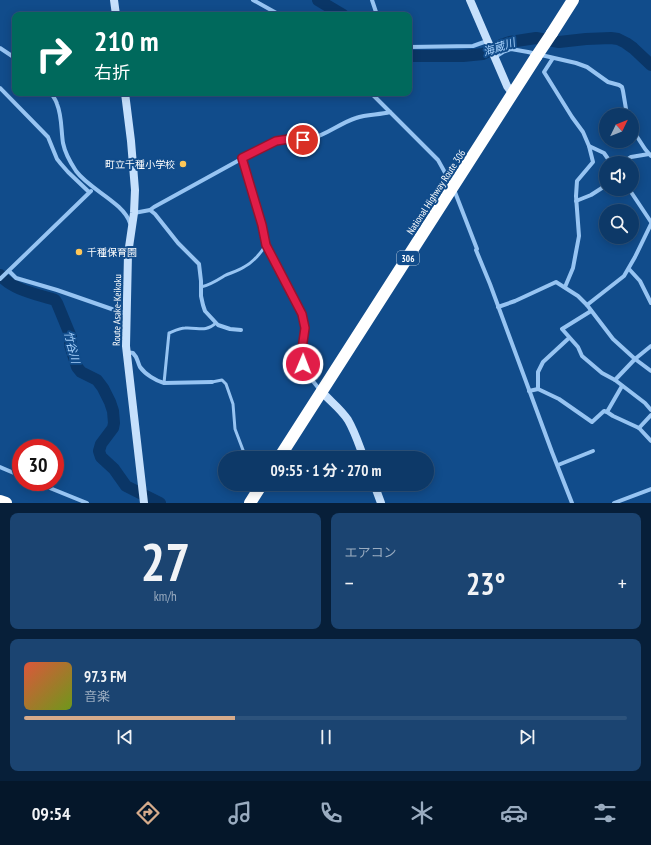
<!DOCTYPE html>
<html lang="ja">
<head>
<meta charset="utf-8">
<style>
	body { margin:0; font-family:"PT Sans Narrow","Noto Sans JP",sans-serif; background:#1b4471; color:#f1f3f6; height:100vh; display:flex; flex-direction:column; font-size:15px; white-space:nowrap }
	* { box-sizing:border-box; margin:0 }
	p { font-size:13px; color:#9aacc0 }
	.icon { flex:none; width:22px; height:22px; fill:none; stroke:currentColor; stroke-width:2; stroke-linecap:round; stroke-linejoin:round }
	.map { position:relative; height:503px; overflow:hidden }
	.sheet { display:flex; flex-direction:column; gap:10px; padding:10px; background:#071f39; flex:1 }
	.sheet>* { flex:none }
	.hud { position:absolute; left:12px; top:12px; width:400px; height:84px; border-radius:8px; box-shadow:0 2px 10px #0003,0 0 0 1px #2d537c; background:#00695c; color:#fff; overflow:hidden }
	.needle { width:26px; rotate:47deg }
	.fabs { position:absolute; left:599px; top:108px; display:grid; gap:8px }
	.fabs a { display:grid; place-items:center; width:40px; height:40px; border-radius:50%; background:#0d3968; box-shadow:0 2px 10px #0003,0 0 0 1px #2d537c; font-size:20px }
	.speed { position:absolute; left:12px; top:439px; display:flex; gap:8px; font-size:20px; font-weight:700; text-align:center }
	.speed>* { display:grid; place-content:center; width:52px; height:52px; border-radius:50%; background:#0d3968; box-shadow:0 2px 10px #0003,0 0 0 1px #2d537c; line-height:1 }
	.speed .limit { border:6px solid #d22; background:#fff; color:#111 }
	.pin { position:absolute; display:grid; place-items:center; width:34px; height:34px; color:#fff; margin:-17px; border:2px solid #fff; border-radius:50%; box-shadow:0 1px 4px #0007 }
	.me { position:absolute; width:44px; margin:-22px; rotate:1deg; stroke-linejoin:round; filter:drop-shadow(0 0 3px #0008) }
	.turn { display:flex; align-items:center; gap:14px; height:84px; padding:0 16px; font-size:18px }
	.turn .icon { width:52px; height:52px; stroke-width:2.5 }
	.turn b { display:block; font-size:28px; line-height:34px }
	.big { font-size:30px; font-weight:700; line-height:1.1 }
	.sheet .card { flex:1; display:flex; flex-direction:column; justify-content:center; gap:6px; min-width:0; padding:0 14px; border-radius:8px; background:#1b4471 }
	.sheet .dial { align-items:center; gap:0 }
	.dial b { font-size:52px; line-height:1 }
	.song { display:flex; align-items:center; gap:12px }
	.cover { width:48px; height:48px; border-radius:6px; background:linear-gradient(135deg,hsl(10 70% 55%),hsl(80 70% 35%)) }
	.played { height:4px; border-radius:2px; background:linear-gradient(90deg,#d6ab8b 35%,#2d537c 35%) }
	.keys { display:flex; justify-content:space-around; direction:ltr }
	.heat { display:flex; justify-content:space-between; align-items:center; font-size:22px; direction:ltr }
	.sheet .tiles { flex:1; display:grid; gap:10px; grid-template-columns:1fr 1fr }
	.card:last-child { grid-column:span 2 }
	.trip { position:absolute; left:218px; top:451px; width:216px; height:40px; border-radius:20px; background:#0d3968; box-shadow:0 2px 10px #0003,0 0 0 1px #2d537c; font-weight:700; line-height:40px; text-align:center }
	.tab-bar { display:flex; height:64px; justify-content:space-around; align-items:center; background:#05172a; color:#9aacc0 }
	.tab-bar .icon { width:28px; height:28px }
	.tab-bar .selected { color:#d6ab8b }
	.tab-bar b { font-size:18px; color:#f1f3f6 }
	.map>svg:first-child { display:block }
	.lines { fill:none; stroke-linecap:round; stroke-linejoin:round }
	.river { stroke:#0a3667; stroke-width:12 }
	.lane { stroke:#97c4f2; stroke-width:3 }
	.street { stroke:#97c4f2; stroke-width:4 }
	.secondary { stroke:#c6e0fc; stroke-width:8 }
	.highway { stroke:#fff; stroke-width:12 }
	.highway-bridge { stroke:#fff; stroke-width:12 }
	.route-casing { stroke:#92132f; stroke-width:10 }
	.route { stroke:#e11d48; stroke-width:7 }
	.poi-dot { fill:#ffc758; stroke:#114c8b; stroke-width:1.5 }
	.labels { text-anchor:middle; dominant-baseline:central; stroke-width:4; stroke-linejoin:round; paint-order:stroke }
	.shield { fill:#114c8b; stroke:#b8c9dc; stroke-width:1 }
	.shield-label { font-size:9px; font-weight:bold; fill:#fff }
	.poi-label { font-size:10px; fill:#fff; stroke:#114c8b; text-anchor:end }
	.street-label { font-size:10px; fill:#fff; stroke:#114c8b }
	.water-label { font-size:11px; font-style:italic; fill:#a3cef9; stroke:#114c8b }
</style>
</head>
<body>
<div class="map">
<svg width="651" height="503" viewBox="0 0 651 503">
	<rect width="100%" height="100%" fill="#114c8b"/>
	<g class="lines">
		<!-- river -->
		<g class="river">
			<path d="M 318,0 L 343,15"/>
			<path d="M 409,56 L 463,56 L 483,54 L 501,45 L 510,42 L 536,38 L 559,42 L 586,39 L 611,38 L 618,39 L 626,43 L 633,48 L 651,65"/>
			<path d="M 0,275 C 13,290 36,294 55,300 L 57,303 L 71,337 L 70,345 L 77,367 L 81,372 L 97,380 L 103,388 L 110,402 L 113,411 L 114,423 L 113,428 L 101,444 L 99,451 L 101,457 L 114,469 L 126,486 L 160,503"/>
		</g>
		<!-- lane -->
		<g class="lane">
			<path d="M 201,287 C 210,285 216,281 224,276 C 230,273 238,271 244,267 C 254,262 260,254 266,245"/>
			<path d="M 212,382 L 222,380 L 226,384 L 233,404 L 235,429 L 246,458"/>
			<path d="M 164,383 L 169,333 C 174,331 180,328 185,328 C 198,327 205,333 216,323"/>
		</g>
		<!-- street -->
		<g class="street">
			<path d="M 253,0 L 280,15"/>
			<path d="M 372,0 L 377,15"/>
			<path d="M 409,47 L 473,46 L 487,41"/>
			<path d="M 0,48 L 15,58"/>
			<path d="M 495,57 L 503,52 L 511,49 L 528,52 L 576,63 L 587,67 L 608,82 L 619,85 L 622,87 L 623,91 L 627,115"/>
			<path d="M 553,58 L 544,72 L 572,117 L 583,132 L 589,146 L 604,153 L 611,163"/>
			<path d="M 0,88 L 48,137 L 57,159 L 61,164 L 68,172 L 89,192"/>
			<path d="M 51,93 C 53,96 56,100 57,104 C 62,116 61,130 63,143 C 65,153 70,162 76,171 C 90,190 123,202 130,223"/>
			<path d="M 371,93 L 438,160 L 453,187 L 477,249 L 476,250 L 490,284 L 552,452 L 572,503"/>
			<path d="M 632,129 L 645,149 L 651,156"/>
			<path d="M 243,158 L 262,225 L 266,245 L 302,313 L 305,328 L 302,349 L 303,364 L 308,375 L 320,390"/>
			<path d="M 622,163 L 631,157 L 649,154"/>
			<path d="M 629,189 L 651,222"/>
			<path d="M 576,201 L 591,195 L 605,186 L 606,178"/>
			<path d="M 150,210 L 155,214 L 178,243 L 199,264 L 201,281 L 201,296 L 203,305 L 205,311 L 218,325 L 230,329 L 241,330"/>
			<path d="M 134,213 L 150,210 L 154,207 L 243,158 L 276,141 C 288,138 299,142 310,139 C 327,135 340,123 356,118 C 367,114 379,115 390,112"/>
			<path d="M 629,269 L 640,281 L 651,303"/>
			<path d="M 9,271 L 16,278 L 57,290 L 126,314"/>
			<path d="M 0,279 L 91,191"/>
			<path d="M 565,287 L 573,268 L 579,236 L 576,196 L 577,181 L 593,162 L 589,146"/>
			<path d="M 587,305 L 624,276 L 635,257 L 651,224"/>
			<path d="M 498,307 L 515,301 L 556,282 L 578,296 L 587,305 L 613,339 L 635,359 L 651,371"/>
			<path d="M 591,311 L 562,329 L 578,347 L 582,356 L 602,373 L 615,380 L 635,359 L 651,346"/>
			<path d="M 126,352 L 133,353 C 138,358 137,361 140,367 C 145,374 156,381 164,383 L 212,382"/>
			<path d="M 615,380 L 645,403 L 651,410"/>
			<path d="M 538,389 L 538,372 L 543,362 L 569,338"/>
			<path d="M 529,391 L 538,389 L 559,399 L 592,422 L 604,411 L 607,412 L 613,416 L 639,428 L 651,441"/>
			<path d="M 607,412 L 622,386"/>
			<path d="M 639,428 L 651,415"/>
			<path d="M 558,465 L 593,451"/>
			<path d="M 0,467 L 21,476"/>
			<path d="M 35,482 L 87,503"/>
			<path d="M 614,503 L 651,489"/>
		</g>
		<!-- secondary -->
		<g class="secondary">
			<path d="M 114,0 L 116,15"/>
			<path d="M 470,0 L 507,86 L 513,94"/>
			<path d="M 125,93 L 131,141 L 135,190 L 134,213 L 128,254 L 126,346 L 144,503"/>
			<path d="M 322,392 C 330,401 341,409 348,420 C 355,432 359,445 364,458"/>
			<path d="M 374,484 L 381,503"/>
		</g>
		<!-- highway -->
		<g class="highway">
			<path d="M 552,33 L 573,0"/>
			<path d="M 279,458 L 536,57"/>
			<path d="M 0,501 L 6,503"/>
			<path d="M 250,503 L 262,484"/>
		</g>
		<!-- highway-bridge -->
		<path class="highway-bridge" d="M 536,57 L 552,33"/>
	</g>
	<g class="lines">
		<!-- route casing -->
		<g class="route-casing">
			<path id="route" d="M 303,364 L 302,349 L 305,328 L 302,314 L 266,245 L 262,225 L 242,158 L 276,141 L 289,139 L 303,140"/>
		</g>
		<!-- route -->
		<use href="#route" class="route"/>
	</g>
	<!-- markers -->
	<g class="poi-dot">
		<circle cx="183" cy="164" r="4"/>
		<circle cx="79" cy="252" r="4"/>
	</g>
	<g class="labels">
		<!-- shield labels -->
		<rect class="shield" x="397" y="251" width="22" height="14" rx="3"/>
		<g class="shield-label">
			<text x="408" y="258">306</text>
		</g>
		<!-- poi labels -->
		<g class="poi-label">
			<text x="175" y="164">町立千種小学校</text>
			<text x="87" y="252" text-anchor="start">千種保育園</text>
		</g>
		<!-- street labels -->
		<g class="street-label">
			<text transform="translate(436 192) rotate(-57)">National Highway Route 306</text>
			<text transform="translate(117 310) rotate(-89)">Route Asake-Keikoku</text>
		</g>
		<!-- water labels -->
		<g class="water-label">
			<text transform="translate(499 47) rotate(-18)">海蔵川</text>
			<text transform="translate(72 347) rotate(76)">竹谷川</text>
		</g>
	</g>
</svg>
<div class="fabs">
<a><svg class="needle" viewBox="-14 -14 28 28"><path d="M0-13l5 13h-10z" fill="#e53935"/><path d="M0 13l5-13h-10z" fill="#9aacc0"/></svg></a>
<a><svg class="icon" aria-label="sound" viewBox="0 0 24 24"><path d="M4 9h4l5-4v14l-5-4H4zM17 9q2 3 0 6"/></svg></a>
<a><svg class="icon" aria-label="search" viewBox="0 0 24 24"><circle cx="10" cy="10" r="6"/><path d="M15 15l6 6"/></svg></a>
</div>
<div class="speed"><div class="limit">30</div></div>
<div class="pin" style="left:303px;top:140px;background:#d93025"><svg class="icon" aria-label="arrive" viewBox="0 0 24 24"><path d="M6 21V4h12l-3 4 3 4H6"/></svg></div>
<svg class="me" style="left:303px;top:364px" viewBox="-20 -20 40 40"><circle r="17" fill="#e11d48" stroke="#fff" stroke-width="3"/><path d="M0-11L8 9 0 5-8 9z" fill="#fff"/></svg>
<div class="trip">09:55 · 1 分 · 270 m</div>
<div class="hud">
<div class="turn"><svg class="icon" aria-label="right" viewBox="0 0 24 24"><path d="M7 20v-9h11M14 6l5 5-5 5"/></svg><div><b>210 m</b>右折</div></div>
</div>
</div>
<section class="sheet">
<div class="tiles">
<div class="card dial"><b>27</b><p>km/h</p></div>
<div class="card"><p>エアコン</p>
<div class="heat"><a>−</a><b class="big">23°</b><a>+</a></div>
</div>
<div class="card">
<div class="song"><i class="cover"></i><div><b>97.3 FM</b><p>音楽</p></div></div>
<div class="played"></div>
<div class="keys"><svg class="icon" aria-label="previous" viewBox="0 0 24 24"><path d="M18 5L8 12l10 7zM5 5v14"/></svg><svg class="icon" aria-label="pause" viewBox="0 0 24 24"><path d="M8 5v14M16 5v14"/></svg><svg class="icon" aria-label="next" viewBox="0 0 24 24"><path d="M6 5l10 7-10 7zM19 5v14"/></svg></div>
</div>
</div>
</section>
<nav class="tab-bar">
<b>09:54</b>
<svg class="icon selected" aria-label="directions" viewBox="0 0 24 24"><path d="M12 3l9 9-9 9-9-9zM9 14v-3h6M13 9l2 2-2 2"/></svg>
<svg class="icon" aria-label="music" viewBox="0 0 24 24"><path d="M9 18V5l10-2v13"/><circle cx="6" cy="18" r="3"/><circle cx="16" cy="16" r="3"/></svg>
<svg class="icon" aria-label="phone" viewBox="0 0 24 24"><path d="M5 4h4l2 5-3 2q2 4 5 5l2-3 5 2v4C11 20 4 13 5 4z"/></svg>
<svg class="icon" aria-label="climate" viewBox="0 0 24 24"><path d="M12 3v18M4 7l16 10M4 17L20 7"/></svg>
<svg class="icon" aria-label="car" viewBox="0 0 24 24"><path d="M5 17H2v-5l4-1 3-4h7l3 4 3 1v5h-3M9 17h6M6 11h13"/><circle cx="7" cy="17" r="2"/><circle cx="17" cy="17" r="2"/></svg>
<svg class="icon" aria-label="filters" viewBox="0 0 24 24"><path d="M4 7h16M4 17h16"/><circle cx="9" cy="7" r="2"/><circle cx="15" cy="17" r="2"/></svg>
</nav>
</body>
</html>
